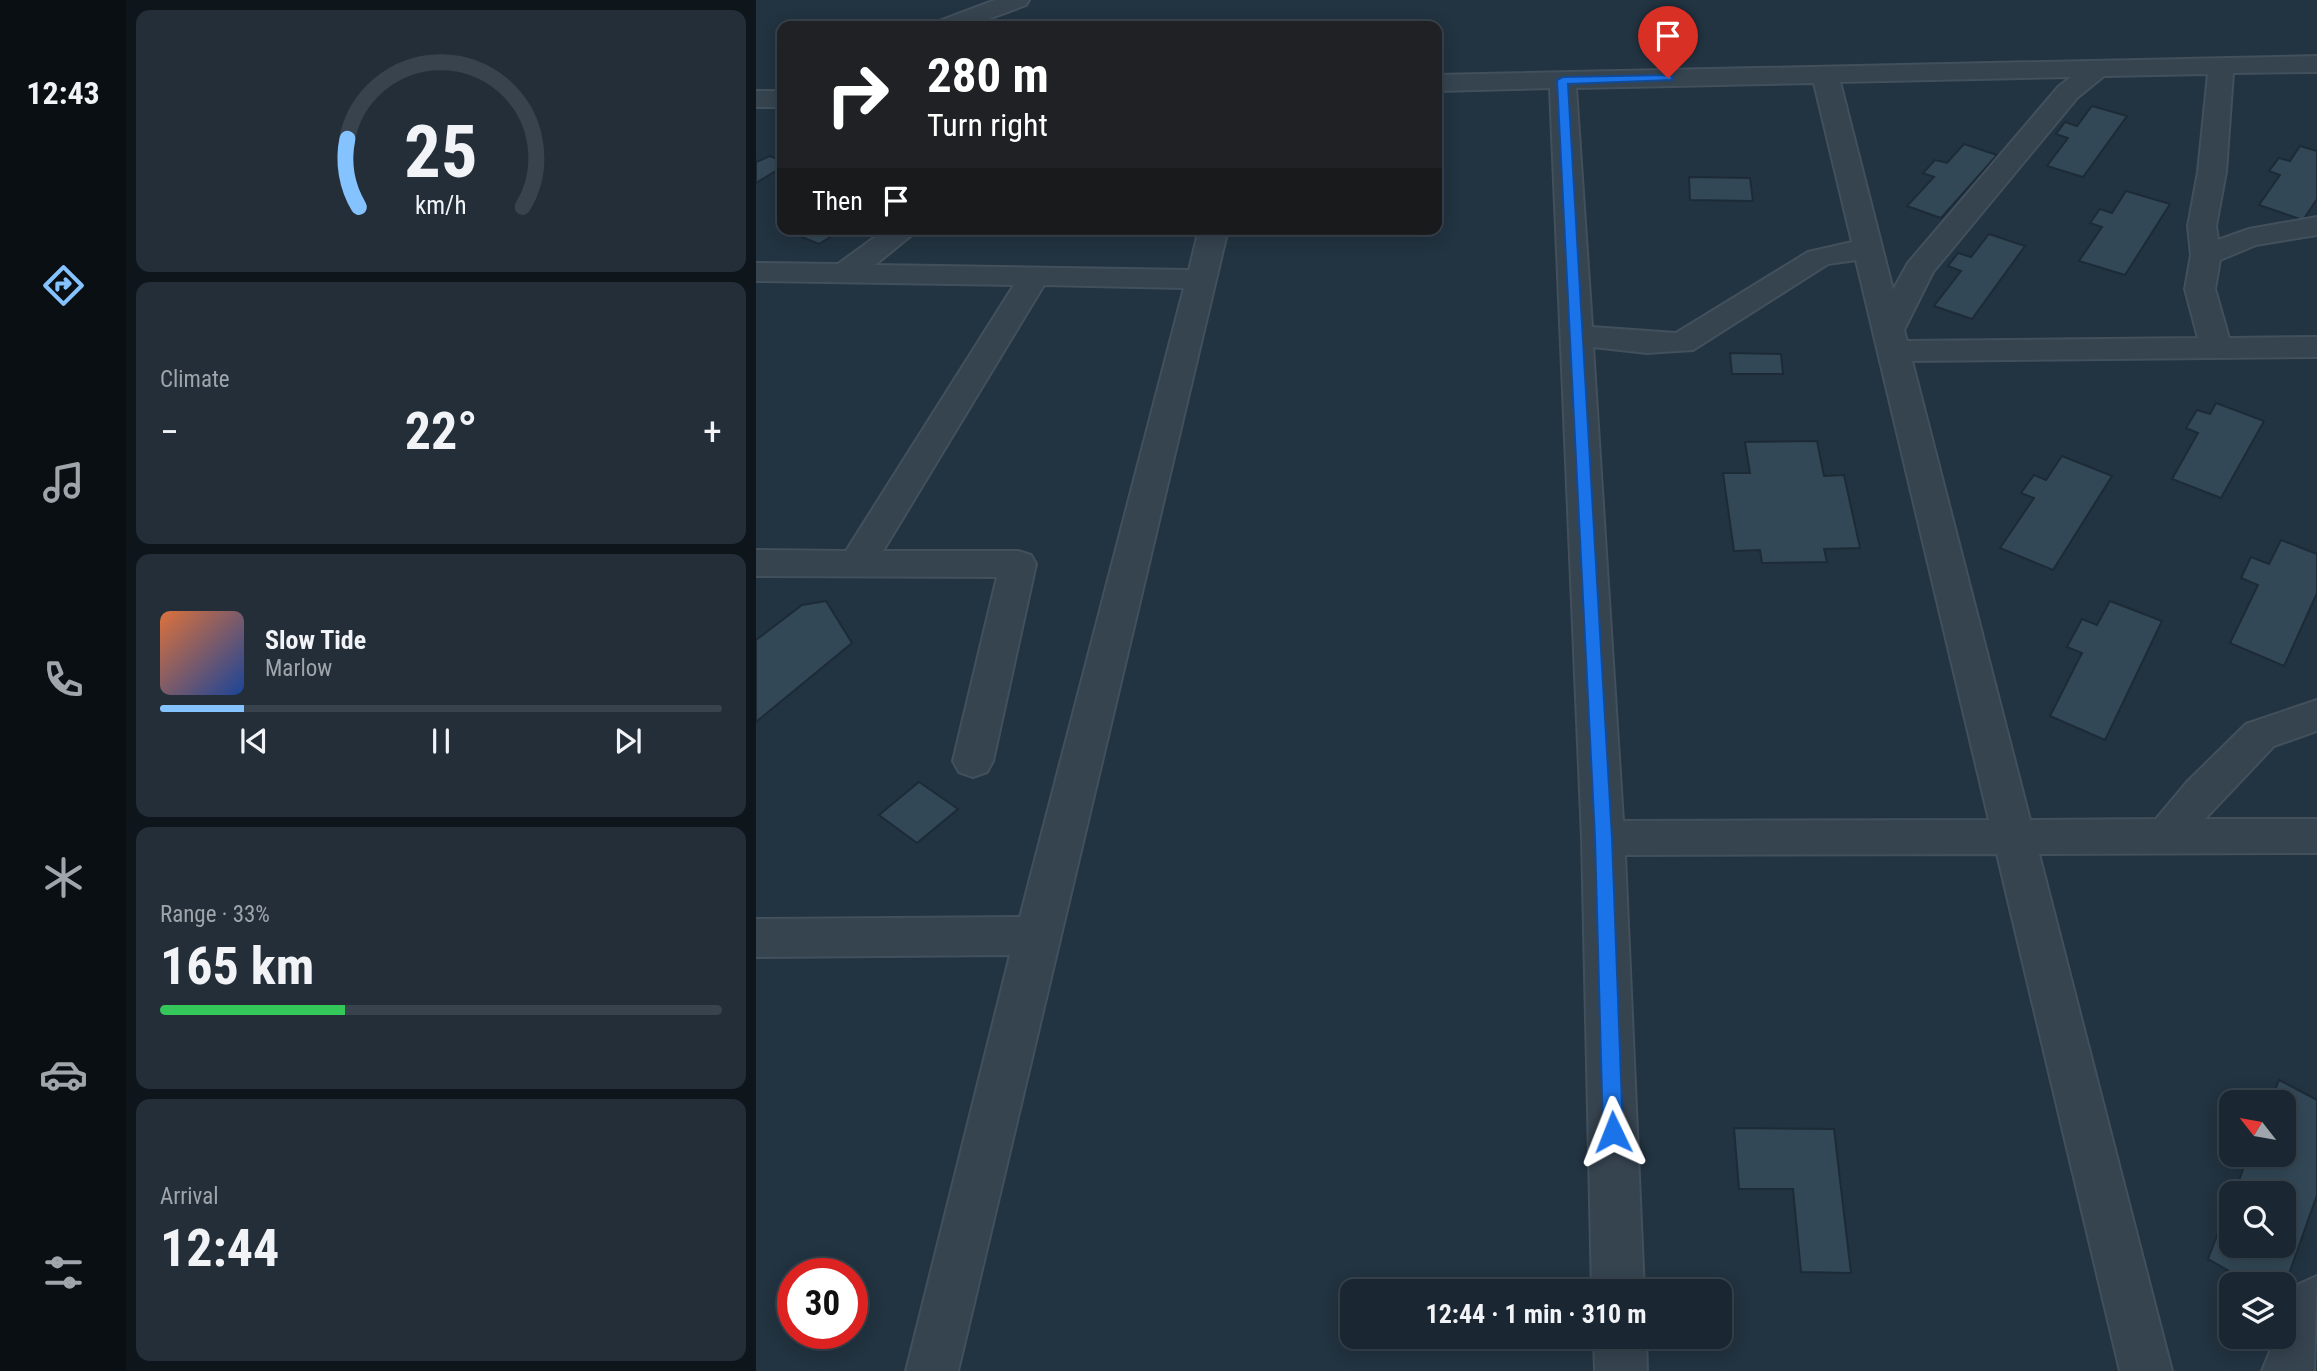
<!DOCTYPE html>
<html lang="en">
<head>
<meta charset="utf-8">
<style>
	body { margin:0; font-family:"Roboto Condensed",sans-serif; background:#232e39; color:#f1f3f6; height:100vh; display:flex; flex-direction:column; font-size:26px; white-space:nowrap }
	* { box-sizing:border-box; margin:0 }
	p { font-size:23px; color:#9fa5ab }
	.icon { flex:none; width:38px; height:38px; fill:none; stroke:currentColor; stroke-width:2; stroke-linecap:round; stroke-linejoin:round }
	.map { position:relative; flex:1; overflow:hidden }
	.sheet { display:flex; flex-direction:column; gap:10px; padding:10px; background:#0e151b; width:630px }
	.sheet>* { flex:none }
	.banner { position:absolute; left:21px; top:21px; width:665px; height:214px; border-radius:14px; box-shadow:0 4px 18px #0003,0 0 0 2px #38434d; background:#202124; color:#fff; overflow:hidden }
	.needle { width:46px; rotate:301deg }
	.fabs { position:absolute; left:1463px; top:1090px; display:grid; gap:14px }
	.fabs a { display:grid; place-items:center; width:77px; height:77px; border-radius:14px; background:#1a2631; box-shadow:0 4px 18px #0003,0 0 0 2px #38434d; font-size:35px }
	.speed { position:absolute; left:21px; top:1258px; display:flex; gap:14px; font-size:35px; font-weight:700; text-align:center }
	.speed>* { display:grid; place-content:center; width:91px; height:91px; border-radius:50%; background:#1a2631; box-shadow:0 4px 18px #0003,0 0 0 2px #38434d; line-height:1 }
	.speed .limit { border:10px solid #d22; background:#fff; color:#111 }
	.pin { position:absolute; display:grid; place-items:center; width:60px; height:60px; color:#fff; margin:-72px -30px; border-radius:50% 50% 50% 0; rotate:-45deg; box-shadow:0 0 7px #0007 }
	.pin .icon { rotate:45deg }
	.me { position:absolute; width:77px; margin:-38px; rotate:358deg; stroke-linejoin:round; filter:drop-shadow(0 0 5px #0008) }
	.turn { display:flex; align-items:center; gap:24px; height:147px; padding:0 35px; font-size:32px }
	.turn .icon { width:91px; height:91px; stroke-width:2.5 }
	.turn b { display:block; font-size:49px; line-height:60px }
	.then { display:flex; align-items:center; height:66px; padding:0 35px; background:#0003; gap:14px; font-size:26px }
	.big { font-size:52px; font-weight:700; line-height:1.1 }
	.sheet .tile { flex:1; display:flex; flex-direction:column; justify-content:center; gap:10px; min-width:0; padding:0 24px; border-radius:14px; background:#232e39 }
	.sheet .dial { align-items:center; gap:0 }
	.dial svg { height:182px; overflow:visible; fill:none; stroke:#38434d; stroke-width:7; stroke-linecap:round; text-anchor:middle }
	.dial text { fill:#f1f3f6; stroke:none }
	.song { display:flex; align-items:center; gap:21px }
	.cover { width:84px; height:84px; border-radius:10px; background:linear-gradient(135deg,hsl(20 70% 55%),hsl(220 70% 35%)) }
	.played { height:7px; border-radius:4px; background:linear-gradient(90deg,#84c3ff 15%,#38434d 15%) }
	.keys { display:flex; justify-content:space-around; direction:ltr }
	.heat { display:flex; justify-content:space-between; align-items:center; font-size:38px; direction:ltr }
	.charge { height:10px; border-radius:5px; background:linear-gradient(90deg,#34c759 33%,#38434d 0) }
	.trip { position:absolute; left:584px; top:1279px; width:392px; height:70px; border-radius:14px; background:#1a2631; box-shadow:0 4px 18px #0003,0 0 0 2px #38434d; font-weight:700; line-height:70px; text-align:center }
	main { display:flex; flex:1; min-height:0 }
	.tab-bar { display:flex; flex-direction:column; width:126px; justify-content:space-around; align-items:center; background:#0a0f14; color:#9fa5ab }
	.tab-bar .icon { width:49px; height:49px }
	.tab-bar .active { color:#84c3ff }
	.tab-bar b { font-size:32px; color:#f1f3f6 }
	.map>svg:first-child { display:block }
	.building { fill:#334857; stroke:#1d2b37; stroke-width:2 }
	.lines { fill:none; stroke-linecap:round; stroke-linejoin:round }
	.street-casing { stroke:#42505c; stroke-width:4 }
	.street { fill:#364450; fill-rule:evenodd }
	.route { fill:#1a73e8; stroke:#114b97; stroke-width:2 }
</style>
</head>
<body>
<main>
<nav class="tab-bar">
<b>12:43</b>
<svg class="icon active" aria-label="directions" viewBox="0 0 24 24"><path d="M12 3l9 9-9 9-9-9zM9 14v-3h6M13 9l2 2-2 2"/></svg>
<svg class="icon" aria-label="music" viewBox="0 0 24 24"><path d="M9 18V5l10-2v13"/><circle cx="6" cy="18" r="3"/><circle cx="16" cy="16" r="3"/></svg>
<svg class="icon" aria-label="phone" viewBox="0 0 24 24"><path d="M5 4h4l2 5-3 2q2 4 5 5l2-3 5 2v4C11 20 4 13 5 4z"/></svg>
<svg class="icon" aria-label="climate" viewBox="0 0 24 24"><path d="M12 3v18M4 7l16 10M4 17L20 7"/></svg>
<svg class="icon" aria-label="car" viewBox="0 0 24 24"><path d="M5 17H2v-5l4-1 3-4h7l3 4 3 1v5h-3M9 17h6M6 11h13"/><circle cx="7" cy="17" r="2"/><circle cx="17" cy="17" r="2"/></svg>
<svg class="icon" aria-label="filters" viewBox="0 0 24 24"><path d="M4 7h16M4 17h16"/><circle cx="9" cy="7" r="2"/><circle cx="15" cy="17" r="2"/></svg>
</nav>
<section class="sheet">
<div class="tile dial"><svg viewBox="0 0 100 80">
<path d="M14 69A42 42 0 1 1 86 69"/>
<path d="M14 69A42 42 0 0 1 9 39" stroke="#84c3ff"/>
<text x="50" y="56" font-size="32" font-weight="700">25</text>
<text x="50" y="72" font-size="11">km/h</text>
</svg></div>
<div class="tile"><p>Climate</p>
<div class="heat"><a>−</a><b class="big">22°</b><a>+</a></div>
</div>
<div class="tile">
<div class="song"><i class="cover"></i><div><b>Slow Tide</b><p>Marlow</p></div></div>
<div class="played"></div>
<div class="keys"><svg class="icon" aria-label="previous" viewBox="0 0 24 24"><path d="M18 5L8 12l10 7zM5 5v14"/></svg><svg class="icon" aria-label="pause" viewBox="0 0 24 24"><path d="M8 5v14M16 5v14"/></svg><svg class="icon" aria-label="next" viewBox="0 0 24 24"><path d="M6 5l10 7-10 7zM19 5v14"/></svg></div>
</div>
<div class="tile"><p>Range · 33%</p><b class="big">165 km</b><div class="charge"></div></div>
<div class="tile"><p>Arrival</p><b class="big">12:44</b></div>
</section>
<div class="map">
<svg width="1561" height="1371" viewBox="0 0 1561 1371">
	<rect width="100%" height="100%" fill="#223341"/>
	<!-- building -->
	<g class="building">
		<path d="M 1336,106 L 1371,116 L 1327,177 L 1291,166 L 1312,138 L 1300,134 L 1309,122 L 1321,126 Z"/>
		<path d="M 1208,144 L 1241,155 L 1185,218 L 1151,206 L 1178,177 L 1167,173 L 1179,160 L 1191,163 Z"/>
		<path d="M 1544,146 L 1561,151 L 1561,199 L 1547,220 L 1503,205 L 1524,175 L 1513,171 L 1523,158 L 1534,161 Z"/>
		<path d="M 14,156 L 26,161 L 26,167 L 0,183 L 0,162 Z"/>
		<path d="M 933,177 L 994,178 L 997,201 L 934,200 Z"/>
		<path d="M 1370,191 L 1414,204 L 1369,275 L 1323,261 L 1346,227 L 1334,223 L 1344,209 L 1356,213 Z"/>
		<path d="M 46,229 L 87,229 L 63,244 L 38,234 Z"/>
		<path d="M 1233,234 L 1269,246 L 1216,319 L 1178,306 L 1205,271 L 1192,266 L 1202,253 L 1215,257 Z"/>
		<path d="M 974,353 L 1025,354 L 1027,374 L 976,374 Z"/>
		<path d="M 1460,403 L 1508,421 L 1465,498 L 1416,479 L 1442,433 L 1430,428 L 1441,410 L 1454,414 Z"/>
		<path d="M 1061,441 L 1068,476 L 1088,475 L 1104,548 L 1068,549 L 1071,562 L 1006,563 L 1004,550 L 978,551 L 967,473 L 994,473 L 989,442 Z"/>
		<path d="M 1306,456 L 1356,476 L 1297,570 L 1244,548 L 1278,498 L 1265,493 L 1278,475 L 1290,480 Z"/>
		<path d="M 1525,540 L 1561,554 L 1561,593 L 1528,666 L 1474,643 L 1502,585 L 1485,578 L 1495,557 L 1513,564 Z"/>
		<path d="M 70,601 L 96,643 L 0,722 L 0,640 L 46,605 Z"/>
		<path d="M 1354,601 L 1406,621 L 1349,740 L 1294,716 L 1326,653 L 1311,647 L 1326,619 L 1341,625 Z"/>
		<path d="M 163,782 L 202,809 L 161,843 L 123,815 Z"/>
		<path d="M 1523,1080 L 1561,1100 L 1561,1195 L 1528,1288 L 1528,1284 L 1496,1284 L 1452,1259 L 1475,1199 L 1475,1246 L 1528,1246 L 1528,1194 L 1478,1194 L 1489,1164 L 1474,1156 L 1475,1152 L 1475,1155 L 1528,1155 L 1528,1102 L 1514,1102 Z"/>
		<path d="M 978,1128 L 1078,1129 L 1095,1273 L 1045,1272 L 1037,1189 L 983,1189 Z"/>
	</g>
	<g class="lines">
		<!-- street casing -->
		<g class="street-casing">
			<g id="street">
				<path d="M 239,0 L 273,0 L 270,5 L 214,26 L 180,26 L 183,21 Z"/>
				<path d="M 1561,56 L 1561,72 L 1477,73 L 1470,172 L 1460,226 L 1462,240 L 1493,229 L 1561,217 L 1561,235 L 1500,245 L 1464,260 L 1459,289 L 1473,338 L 1561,337 L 1561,357 L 1156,361 L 1274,820 L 1400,819 L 1431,782 L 1490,724 L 1561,700 L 1561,731 L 1518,746 L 1449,819 L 1561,819 L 1561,853 L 1283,854 L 1416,1371 L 1364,1371 L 1241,854 L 869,855 L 888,1292 L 836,1292 L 826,838 L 794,88 L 681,91 L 681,75 ZM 1452,74 L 1442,172 L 1432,226 L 1435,255 L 1429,289 L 1442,338 L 1151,341 L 1148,330 L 1177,272 L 1321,98 L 1348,76 ZM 1315,77 L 1303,86 L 1152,263 L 1137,290 L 1084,82 ZM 1058,83 L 1096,242 L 1052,252 L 920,333 L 836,327 L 820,88 ZM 1100,260 L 1233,820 L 867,821 L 837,347 L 891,353 L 937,350 L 1072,264 Z"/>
				<rect x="0" y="91" width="26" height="16"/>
				<path d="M 130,229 L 163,229 L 119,265 L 433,270 L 443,229 L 472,229 L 202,1371 L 150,1371 L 254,955 L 0,957 L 0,919 L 264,917 L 428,288 L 288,285 L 127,551 L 262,551 L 275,555 L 280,564 L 237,761 L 231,772 L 217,777 L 203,772 L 197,761 L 241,577 L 0,576 L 0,550 L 90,551 L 258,285 L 0,281 L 0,263 L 82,264 Z"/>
				<path d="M 1561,1276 L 1558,1371 L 1506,1371 L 1520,1337 L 1528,1337 L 1528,1319 L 1543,1284 Z"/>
				<path d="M 838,1337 L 890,1337 L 891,1371 L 839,1371 Z"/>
			</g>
		</g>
		<!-- street -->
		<use href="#street" class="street"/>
	</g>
	<!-- route -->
	<path class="route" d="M 912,75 L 916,76 L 916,80 L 812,84 L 856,838 L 867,1132 L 864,1138 L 857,1141 L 850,1138 L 847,1132 L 839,838 L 801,80 L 807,77 Z"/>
</svg>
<div class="fabs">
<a><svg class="needle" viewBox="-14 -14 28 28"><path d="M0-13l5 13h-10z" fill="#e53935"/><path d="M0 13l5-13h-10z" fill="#9fa5ab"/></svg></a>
<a><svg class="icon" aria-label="search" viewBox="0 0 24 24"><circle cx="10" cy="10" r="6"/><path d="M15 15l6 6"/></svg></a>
<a><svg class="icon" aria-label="layers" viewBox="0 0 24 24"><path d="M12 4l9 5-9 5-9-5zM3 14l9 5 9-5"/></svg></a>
</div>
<div class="speed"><div class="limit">30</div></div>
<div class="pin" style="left:912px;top:78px;background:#d93025"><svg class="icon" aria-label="arrive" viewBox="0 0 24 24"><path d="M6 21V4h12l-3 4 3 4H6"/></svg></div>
<svg class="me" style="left:857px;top:1132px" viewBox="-20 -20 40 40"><path d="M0-17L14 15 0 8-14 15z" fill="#1a73e8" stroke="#fff" stroke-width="4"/></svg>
<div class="trip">12:44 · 1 min · 310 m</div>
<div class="banner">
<div class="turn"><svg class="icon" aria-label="right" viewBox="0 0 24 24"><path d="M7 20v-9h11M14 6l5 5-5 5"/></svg><div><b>280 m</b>Turn right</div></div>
<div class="then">Then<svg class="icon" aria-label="arrive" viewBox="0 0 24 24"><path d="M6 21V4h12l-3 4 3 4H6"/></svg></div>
</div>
</div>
</main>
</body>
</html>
